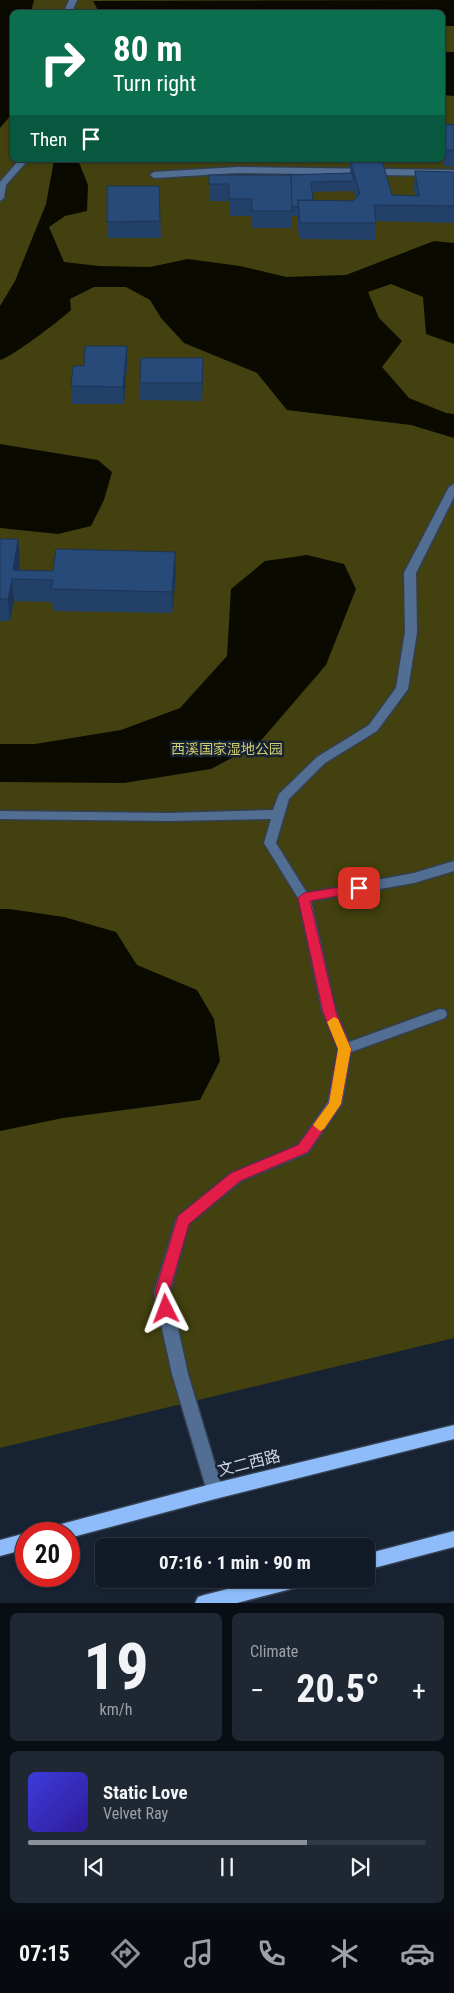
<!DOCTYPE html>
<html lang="en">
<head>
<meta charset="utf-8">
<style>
	body { margin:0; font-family:"Roboto Condensed","Noto Sans SC",sans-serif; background:#1e2732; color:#f1f3f6; height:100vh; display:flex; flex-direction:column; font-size:19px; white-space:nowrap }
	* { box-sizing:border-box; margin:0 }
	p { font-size:16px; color:#9ca1a7 }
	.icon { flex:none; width:28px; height:28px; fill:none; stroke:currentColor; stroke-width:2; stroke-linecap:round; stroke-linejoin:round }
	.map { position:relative; height:1603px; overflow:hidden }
	.drawer { display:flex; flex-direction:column; gap:10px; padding:10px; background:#090e15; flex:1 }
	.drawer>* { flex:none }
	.guide { position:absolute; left:10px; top:10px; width:435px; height:152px; border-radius:8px; box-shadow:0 1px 4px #0004,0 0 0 1px #303843; background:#0b6e4f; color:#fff; overflow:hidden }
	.speed { position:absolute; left:15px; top:1522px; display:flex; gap:10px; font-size:25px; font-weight:700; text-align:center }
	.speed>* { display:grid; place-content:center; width:65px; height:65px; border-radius:50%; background:#111a26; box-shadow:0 1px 4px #0004,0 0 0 1px #303843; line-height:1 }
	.speed .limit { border:8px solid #d22; background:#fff; color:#111 }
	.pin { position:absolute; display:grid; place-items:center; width:42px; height:42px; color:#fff; margin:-21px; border-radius:10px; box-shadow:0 2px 8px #0006 }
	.me { position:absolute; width:55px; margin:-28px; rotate:357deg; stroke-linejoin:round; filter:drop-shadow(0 0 4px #0008) }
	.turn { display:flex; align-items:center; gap:18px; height:105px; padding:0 20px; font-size:22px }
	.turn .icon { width:65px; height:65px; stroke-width:2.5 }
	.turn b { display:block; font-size:35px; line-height:42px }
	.then { display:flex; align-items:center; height:48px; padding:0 20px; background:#0003; gap:10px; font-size:19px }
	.big { font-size:38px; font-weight:700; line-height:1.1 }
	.drawer .widget { flex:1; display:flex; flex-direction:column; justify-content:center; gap:8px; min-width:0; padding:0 18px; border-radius:8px; background:#1e2732 }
	.drawer .dial { align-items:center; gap:0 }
	.dial b { font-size:65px; line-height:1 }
	.song { display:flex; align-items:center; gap:15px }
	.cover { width:60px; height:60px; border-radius:8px; background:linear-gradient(135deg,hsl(240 70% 55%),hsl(250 70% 35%)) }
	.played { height:5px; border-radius:2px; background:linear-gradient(90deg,#8c9099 70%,#303843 70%) }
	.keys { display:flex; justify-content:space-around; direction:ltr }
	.heat { display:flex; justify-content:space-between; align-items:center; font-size:28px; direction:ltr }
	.drawer .tiles { flex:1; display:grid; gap:10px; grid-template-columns:1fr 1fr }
	.widget:last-child { grid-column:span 2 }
	.trip { position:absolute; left:95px; top:1538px; width:280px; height:50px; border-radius:8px; background:#111a26; box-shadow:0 1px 4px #0004,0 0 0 1px #303843; font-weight:700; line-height:50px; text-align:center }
	.menu { display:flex; height:80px; justify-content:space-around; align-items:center; background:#070a0f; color:#9ca1a7 }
	.menu .icon { width:35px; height:35px }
	.menu .selected { color:#8c9099 }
	.menu b { font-size:22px; color:#f1f3f6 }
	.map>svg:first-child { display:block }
	.green { fill:#42410f; fill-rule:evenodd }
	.water { fill:#0b0a00 }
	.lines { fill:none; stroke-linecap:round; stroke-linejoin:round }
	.minor-casing { stroke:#343f4e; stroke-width:3 }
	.major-casing { stroke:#343f4e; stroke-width:3 }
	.minor { fill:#536e93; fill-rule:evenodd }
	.major { fill:#8ebbf9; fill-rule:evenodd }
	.wall { fill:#224068; fill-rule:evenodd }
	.shaded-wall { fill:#1c3455 }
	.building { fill:#284a79; stroke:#1c3455 }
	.route { fill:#e11d48; stroke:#92132f }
	.slow { fill:#f59e0b }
	.labels { text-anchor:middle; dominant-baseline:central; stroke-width:5; stroke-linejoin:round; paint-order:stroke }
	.park-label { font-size:14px; fill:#cecc6c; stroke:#172232 }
	.near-street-label { font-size:16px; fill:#ced5e0; stroke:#172232 }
</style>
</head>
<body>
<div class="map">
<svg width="454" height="1603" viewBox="0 0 454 1603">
	<rect width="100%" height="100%" fill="#172232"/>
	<!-- green -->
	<path class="green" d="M 0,0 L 454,0 L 454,1338 L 0,1448 ZM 12,12 L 442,12 L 442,160 L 12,160 Z"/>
	<!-- water -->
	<g class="water">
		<path d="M 0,0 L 34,0 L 31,12 L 12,12 L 12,114 L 0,128 Z"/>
		<path d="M 454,0 L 454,26 L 443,26 L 442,12 L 99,12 L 93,1 Z"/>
		<path d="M 443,52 L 454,52 L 454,96 L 443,95 Z"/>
		<path d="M 54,160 L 78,160 L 88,185 L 87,211 L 65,216 L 49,227 L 64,262 L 99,266 L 150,267 L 188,259 L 240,266 L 286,277 L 346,275 L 434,241 L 454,243 L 454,344 L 426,334 L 423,297 L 391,284 L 368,292 L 379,318 L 402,341 L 382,367 L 409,398 L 446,413 L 454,414 L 454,438 L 411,425 L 287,410 L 257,373 L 184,343 L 161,318 L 150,300 L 126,287 L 94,287 L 70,299 L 71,310 C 62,319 9,359 0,360 L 0,306 L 15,281 L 46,204 Z"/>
		<path d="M 0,444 L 98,460 L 112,472 L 104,500 L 91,526 L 58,534 L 0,528 Z"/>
		<path d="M 307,555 L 344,564 L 356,589 L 326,665 L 258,744 L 211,769 L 124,783 L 0,782 L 0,744 L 35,744 L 121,730 L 180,708 L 227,656 L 231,589 L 265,561 Z"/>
		<path d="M 0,909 L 9,909 L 64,917 L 116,932 L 137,965 L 197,990 L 214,1019 L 220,1061 L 200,1100 L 63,1118 L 0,1131 Z"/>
	</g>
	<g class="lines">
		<!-- minor casing -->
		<g class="minor-casing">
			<g id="minor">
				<path d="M 69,0 L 77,0 L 72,12 L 64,12 Z"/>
				<path d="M 19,160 L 28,160 L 6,185 L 4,198 L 0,201 L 0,182 Z"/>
				<path d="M 238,167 L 454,170 L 454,176 L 238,173 L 154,178 L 150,175 L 154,172 Z"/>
				<path d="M 454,484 L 454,497 L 416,573 L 417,632 L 408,689 L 377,731 L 325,763 L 289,799 L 276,843 L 307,893 L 414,873 L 454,861 L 454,871 L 414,883 L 311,901 L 336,1011 L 349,1042 L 440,1009 L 445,1010 L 447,1014 L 445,1018 L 351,1052 L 342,1104 L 308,1153 L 241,1181 L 189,1224 L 170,1292 L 188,1374 L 223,1491 L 221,1497 L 215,1499 L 209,1497 L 207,1491 L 172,1374 L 154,1292 L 176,1220 L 178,1216 L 231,1173 L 298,1145 L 328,1102 L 338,1049 L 322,1011 L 298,898 L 264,843 L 271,819 L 169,821 L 0,819 L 0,811 L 169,813 L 273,810 L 279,794 L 317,757 L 369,725 L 396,688 L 405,632 L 404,573 L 449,487 Z"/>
			</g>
		</g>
		<!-- major casing -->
		<g class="major-casing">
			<g id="major">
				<path d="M 454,1425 L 454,1439 L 215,1499 L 69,1538 L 69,1534 L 46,1534 L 48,1528 L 54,1526 L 215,1483 Z"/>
				<path d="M 454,1531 L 454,1547 L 366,1570 L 366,1554 Z"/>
				<path d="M 26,1533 L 28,1534 L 26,1534 L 26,1549 L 0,1556 L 0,1540 Z"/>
				<path d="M 267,1579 L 308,1579 L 305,1585 L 299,1587 L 237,1603 L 195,1603 L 198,1597 L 204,1595 Z"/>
			</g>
		</g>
		<!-- minor -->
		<use href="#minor" class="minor"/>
		<!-- major -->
		<use href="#major" class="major"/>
	</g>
	<!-- wall -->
	<g class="wall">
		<path d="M 446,124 L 454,125 L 454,167 L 443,166 Z"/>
		<path d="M 205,160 L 240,160 L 205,161 Z"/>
		<path d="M 350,160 L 392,195 L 415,196 L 414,188 L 415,171 L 454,172 L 454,223 L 376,221 L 375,240 L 299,239 L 297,216 L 291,216 L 291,228 L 252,228 L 252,216 L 229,216 L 229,201 L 209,201 L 209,175 L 287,175 L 350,173 ZM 353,190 L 356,199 L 353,201 L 313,200 L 312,192 L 353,191 Z"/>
		<path d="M 159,186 L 161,238 L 108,238 L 107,222 Z"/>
		<path d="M 203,358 L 202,401 L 140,400 L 140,383 Z"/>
		<path d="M 127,363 L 124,404 L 72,404 L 71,386 L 84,366 Z"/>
		<path d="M 0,539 L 18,539 L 20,561 L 18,570 L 176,574 L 172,613 L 53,611 L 52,602 L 14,601 L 10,621 L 0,621 Z"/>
	</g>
	<!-- shaded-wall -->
	<g class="shaded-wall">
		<path d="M 127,346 L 127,363 L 124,404 L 123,387 Z"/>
		<path d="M 203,358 L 203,376 L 202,401 L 202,383 Z"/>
		<path d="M 18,539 L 20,561 L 17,579 L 13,570 Z"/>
		<path d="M 175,552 L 176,574 L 172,613 L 172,592 Z"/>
		<path d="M 12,579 L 14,601 L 10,621 L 8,599 Z"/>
	</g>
	<!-- building -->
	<g class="building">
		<path d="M 446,124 L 454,125 L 454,150 L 445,150 Z"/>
		<path d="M 350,160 L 382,160 L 392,195 L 419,196 L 415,171 L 454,172 L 454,206 L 374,205 L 376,223 L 300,223 L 298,200 L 353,201 L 360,194 Z"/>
		<path d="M 352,173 L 354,181 L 311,182 L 313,200 L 298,200 L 298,207 L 291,206 L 291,175 L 287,175 Z"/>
		<path d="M 209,175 L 291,175 L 292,211 L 252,211 L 252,199 L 229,199 L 229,184 L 209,184 Z"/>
		<path d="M 107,186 L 159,186 L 160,221 L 107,222 Z"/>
		<path d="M 85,346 L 127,346 L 123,387 L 71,386 L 73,366 L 84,366 Z"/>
		<path d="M 141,358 L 203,358 L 202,383 L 140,383 Z"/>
		<path d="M 0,539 L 18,539 L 13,570 L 53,571 L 56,549 L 175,552 L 172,592 L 51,589 L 53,580 L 12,579 L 8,599 L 0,599 Z"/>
	</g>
	<!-- route -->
	<path class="route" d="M 359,884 L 365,888 L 363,891 L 310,901 L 336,1012 L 351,1049 L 341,1104 L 308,1152 L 240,1181 L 189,1224 L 169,1292 L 173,1309 L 171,1313 L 166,1315 L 161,1313 L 155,1292 L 178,1216 L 231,1173 L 298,1145 L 329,1103 L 338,1049 L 323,1012 L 298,898 L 304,893 Z"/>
	<!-- slow -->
	<path class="slow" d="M 334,1017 L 338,1019 L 351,1049 L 341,1104 L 324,1129 L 320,1131 L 313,1125 L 329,1103 L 338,1049 L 327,1022 Z"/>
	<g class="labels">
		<!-- park labels -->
		<g class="park-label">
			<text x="227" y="749">西溪国家湿地公园</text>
		</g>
		<!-- near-street labels -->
		<g class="near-street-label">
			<text transform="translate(249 1463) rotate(-14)">文二西路</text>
		</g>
	</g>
</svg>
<div class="speed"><div class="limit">20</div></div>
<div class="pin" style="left:359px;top:888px;background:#d93025"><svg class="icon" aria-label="arrive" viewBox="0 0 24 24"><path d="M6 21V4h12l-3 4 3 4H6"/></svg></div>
<svg class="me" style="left:166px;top:1309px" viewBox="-20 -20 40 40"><path d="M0-17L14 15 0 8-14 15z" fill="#e11d48" stroke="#fff" stroke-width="4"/></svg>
<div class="trip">07:16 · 1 min · 90 m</div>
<div class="guide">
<div class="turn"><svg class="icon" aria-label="right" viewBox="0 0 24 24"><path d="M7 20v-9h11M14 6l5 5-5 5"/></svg><div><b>80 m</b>Turn right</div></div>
<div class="then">Then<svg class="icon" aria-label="arrive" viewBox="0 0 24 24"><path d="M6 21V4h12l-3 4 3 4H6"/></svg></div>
</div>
</div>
<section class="drawer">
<div class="tiles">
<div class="widget dial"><b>19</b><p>km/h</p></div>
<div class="widget"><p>Climate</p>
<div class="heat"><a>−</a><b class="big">20.5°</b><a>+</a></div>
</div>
<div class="widget">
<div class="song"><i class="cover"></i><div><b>Static Love</b><p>Velvet Ray</p></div></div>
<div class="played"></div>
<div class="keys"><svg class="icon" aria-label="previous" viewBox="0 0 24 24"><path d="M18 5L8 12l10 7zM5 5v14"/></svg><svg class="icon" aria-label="pause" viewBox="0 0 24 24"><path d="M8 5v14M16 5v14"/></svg><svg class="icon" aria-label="next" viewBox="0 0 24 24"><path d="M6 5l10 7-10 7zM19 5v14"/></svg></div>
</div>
</div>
</section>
<nav class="menu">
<b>07:15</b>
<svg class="icon selected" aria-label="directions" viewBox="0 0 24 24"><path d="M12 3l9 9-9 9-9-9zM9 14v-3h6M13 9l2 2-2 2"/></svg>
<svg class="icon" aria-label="music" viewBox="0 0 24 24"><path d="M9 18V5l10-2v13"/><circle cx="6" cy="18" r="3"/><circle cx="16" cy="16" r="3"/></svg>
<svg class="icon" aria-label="phone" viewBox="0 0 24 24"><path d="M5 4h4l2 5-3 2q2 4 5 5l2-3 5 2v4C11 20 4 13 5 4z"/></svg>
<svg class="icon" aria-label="climate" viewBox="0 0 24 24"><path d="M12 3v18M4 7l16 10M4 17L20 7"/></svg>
<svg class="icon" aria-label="car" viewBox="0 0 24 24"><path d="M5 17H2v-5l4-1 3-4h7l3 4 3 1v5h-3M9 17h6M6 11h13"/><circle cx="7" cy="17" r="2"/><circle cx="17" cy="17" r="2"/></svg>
</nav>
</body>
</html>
